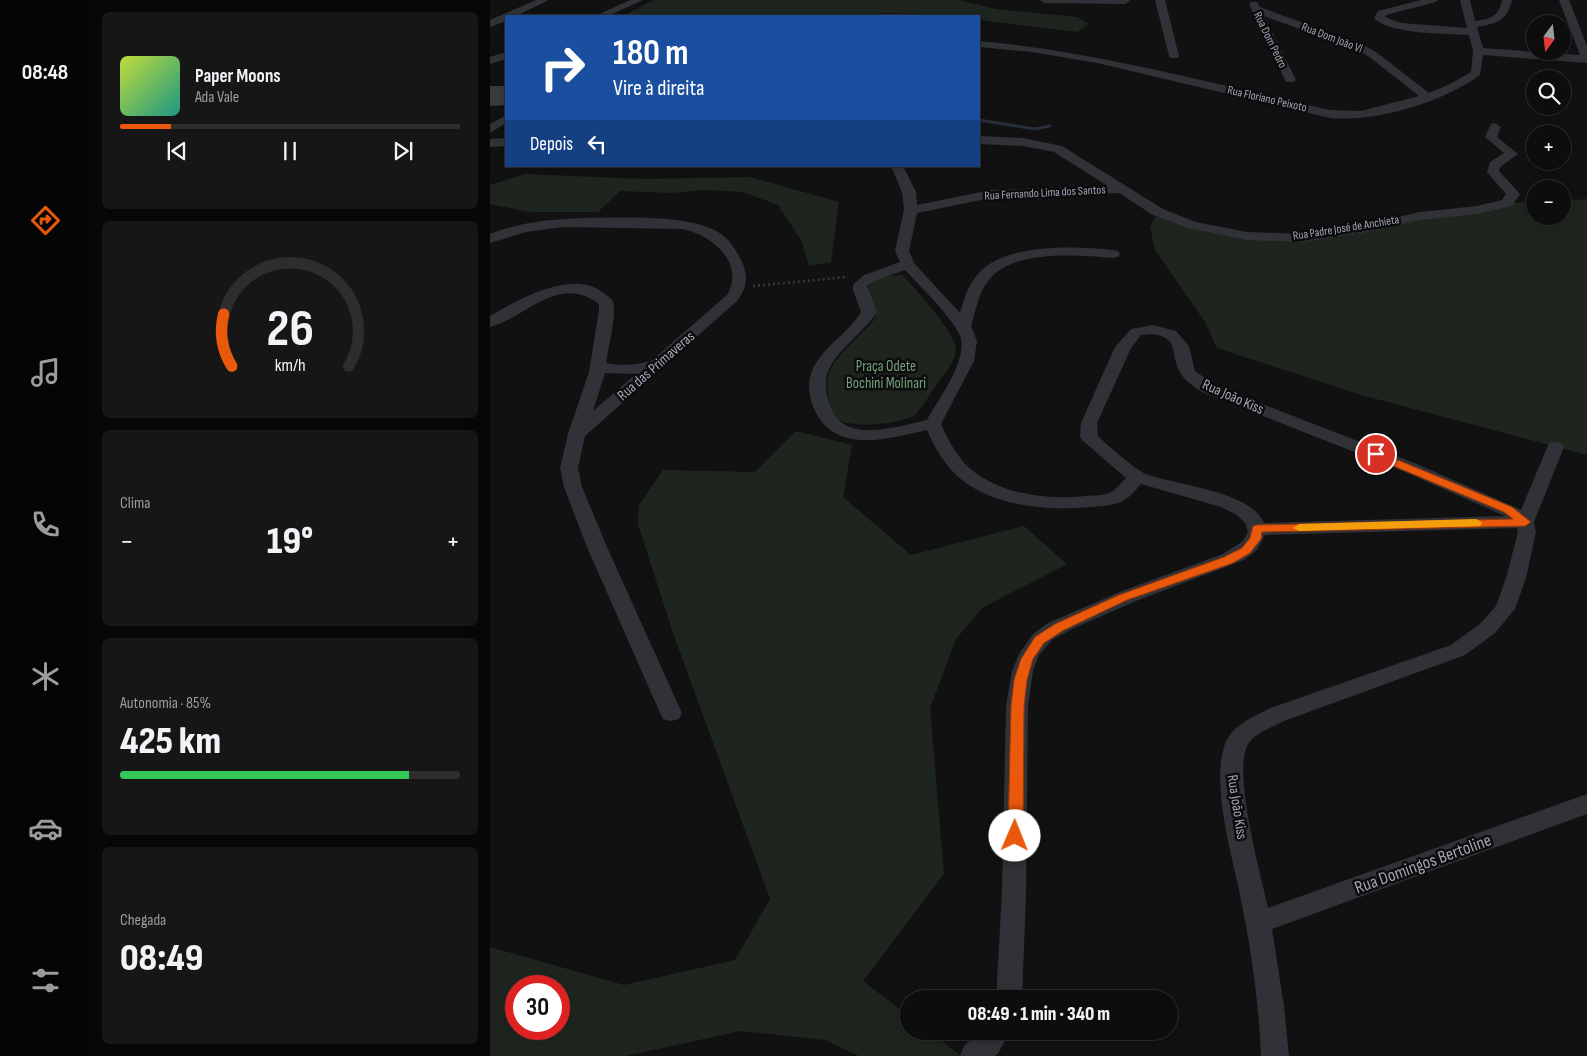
<!DOCTYPE html>
<html lang="pt">
<head>
<meta charset="utf-8">
<style>
	body { margin:0; font-family:"Sofia Sans Condensed",sans-serif; background:#161617; color:#f1f3f6; height:100vh; display:flex; flex-direction:column; font-size:19px; white-space:nowrap }
	* { box-sizing:border-box; margin:0 }
	p { font-size:16px; color:#9a9c9e }
	.icon { flex:none; width:28px; height:28px; fill:none; stroke:currentColor; stroke-width:2; stroke-linecap:round; stroke-linejoin:round }
	.map { position:relative; flex:1; overflow:hidden }
	.panel { display:flex; flex-direction:column; gap:12px; padding:12px; background:#070708; width:400px }
	.panel>* { flex:none }
	.banner { position:absolute; left:15px; top:15px; width:475px; height:152px; border-radius:0px; box-shadow:0 2px 8px #0003,0 0 0 1px #2d2d2e; background:#1a4fa0; color:#fff; overflow:hidden }
	.needle { width:32px; rotate:195deg }
	.buttons { position:absolute; left:1036px; top:15px; display:grid; gap:10px }
	.buttons a { display:grid; place-items:center; width:45px; height:45px; border-radius:50%; background:#0d0d0e; box-shadow:0 2px 8px #0003,0 0 0 1px #2d2d2e; font-size:25px }
	.speed { position:absolute; left:15px; top:975px; display:flex; gap:10px; font-size:25px; font-weight:700; text-align:center }
	.speed>* { display:grid; place-content:center; width:65px; height:65px; border-radius:50%; background:#0d0d0e; box-shadow:0 2px 8px #0003,0 0 0 1px #2d2d2e; line-height:1 }
	.speed .limit { border:8px solid #d22; background:#fff; color:#111 }
	.pin { position:absolute; display:grid; place-items:center; width:42px; height:42px; color:#fff; margin:-21px; border:2px solid #fff; border-radius:50%; box-shadow:0 1px 5px #0007 }
	.me { position:absolute; width:55px; margin:-28px; rotate:1deg; stroke-linejoin:round; filter:drop-shadow(0 0 4px #0008) }
	.turn { display:flex; align-items:center; gap:18px; height:105px; padding:0 25px; font-size:22px }
	.turn .icon { width:65px; height:65px; stroke-width:2.5 }
	.turn b { display:block; font-size:35px; line-height:42px }
	.then { display:flex; align-items:center; height:48px; padding:0 25px; background:#0003; gap:10px; font-size:19px }
	.big { font-size:38px; font-weight:800; line-height:1.1 }
	.panel .tile { flex:1; display:flex; flex-direction:column; justify-content:center; gap:8px; min-width:0; padding:0 18px; border-radius:8px; background:#161617 }
	.panel .dial { align-items:center; gap:0 }
	.dial svg { height:130px; overflow:visible; fill:none; stroke:#2d2d2e; stroke-width:7; stroke-linecap:round; text-anchor:middle }
	.dial text { fill:#f1f3f6; stroke:none }
	.song { display:flex; align-items:center; gap:15px }
	.cover { width:60px; height:60px; border-radius:8px; background:linear-gradient(135deg,hsl(70 70% 55%),hsl(170 70% 35%)) }
	.played { height:5px; border-radius:2px; background:linear-gradient(90deg,#ea580c 15%,#2d2d2e 15%) }
	.keys { display:flex; justify-content:space-around; direction:ltr }
	.heat { display:flex; justify-content:space-between; align-items:center; font-size:28px; direction:ltr }
	.charge { height:8px; border-radius:4px; background:linear-gradient(90deg,#34c759 85%,#2d2d2e 0) }
	.trip { position:absolute; left:410px; top:990px; width:278px; height:50px; border-radius:25px; background:#0d0d0e; box-shadow:0 2px 8px #0003,0 0 0 1px #2d2d2e; font-weight:800; line-height:50px; text-align:center }
	main { display:flex; flex:1; min-height:0 }
	.menu { display:flex; flex-direction:column; width:90px; justify-content:space-around; align-items:center; background:#050506; color:#9a9c9e }
	.menu .icon { width:35px; height:35px }
	.menu .on { color:#ea580c }
	.menu b { font-size:22px; color:#f1f3f6 }
	.map>svg:first-child { display:block }
	.green { fill:#1d251e; fill-rule:evenodd }
	.lines { fill:none; stroke-linecap:round; stroke-linejoin:round }
	.stream { stroke:#262e37; stroke-width:3 }
	.building { fill:#3a393f }
	.path { stroke:#37393f; stroke-width:2.5; stroke-dasharray:2 3; stroke-linecap:butt }
	.minor { fill:#313237; fill-rule:evenodd }
	.route { fill:#ea580c; stroke:#983908 }
	.slow { fill:#f59e0b }
	.labels { text-anchor:middle; dominant-baseline:central; stroke-width:5; stroke-linejoin:round; paint-order:stroke }
	.far-street-label { font-size:12px; fill:#a1a5b4; stroke:#0c0c0d }
	.street-label { font-size:15px; fill:#a1a5b4; stroke:#0c0c0d }
	.park-label { font-size:15px; fill:#76a17b; stroke:#0c0c0d }
	.near-street-label { font-size:18px; fill:#a1a5b4; stroke:#0c0c0d }
</style>
</head>
<body>
<main>
<nav class="menu">
<b>08:48</b>
<svg class="icon on" aria-label="directions" viewBox="0 0 24 24"><path d="M12 3l9 9-9 9-9-9zM9 14v-3h6M13 9l2 2-2 2"/></svg>
<svg class="icon" aria-label="music" viewBox="0 0 24 24"><path d="M9 18V5l10-2v13"/><circle cx="6" cy="18" r="3"/><circle cx="16" cy="16" r="3"/></svg>
<svg class="icon" aria-label="phone" viewBox="0 0 24 24"><path d="M5 4h4l2 5-3 2q2 4 5 5l2-3 5 2v4C11 20 4 13 5 4z"/></svg>
<svg class="icon" aria-label="climate" viewBox="0 0 24 24"><path d="M12 3v18M4 7l16 10M4 17L20 7"/></svg>
<svg class="icon" aria-label="car" viewBox="0 0 24 24"><path d="M5 17H2v-5l4-1 3-4h7l3 4 3 1v5h-3M9 17h6M6 11h13"/><circle cx="7" cy="17" r="2"/><circle cx="17" cy="17" r="2"/></svg>
<svg class="icon" aria-label="filters" viewBox="0 0 24 24"><path d="M4 7h16M4 17h16"/><circle cx="9" cy="7" r="2"/><circle cx="15" cy="17" r="2"/></svg>
</nav>
<section class="panel">
<div class="tile">
<div class="song"><i class="cover"></i><div><b>Paper Moons</b><p>Ada Vale</p></div></div>
<div class="played"></div>
<div class="keys"><svg class="icon" aria-label="previous" viewBox="0 0 24 24"><path d="M18 5L8 12l10 7zM5 5v14"/></svg><svg class="icon" aria-label="pause" viewBox="0 0 24 24"><path d="M8 5v14M16 5v14"/></svg><svg class="icon" aria-label="next" viewBox="0 0 24 24"><path d="M6 5l10 7-10 7zM19 5v14"/></svg></div>
</div>
<div class="tile dial"><svg viewBox="0 0 100 80">
<path d="M14 69A42 42 0 1 1 86 69"/>
<path d="M14 69A42 42 0 0 1 9 37" stroke="#ea580c"/>
<text x="50" y="56" font-size="32" font-weight="700">26</text>
<text x="50" y="72" font-size="11">km/h</text>
</svg></div>
<div class="tile"><p>Clima</p>
<div class="heat"><a>−</a><b class="big">19°</b><a>+</a></div>
</div>
<div class="tile"><p>Autonomia · 85%</p><b class="big">425 km</b><div class="charge"></div></div>
<div class="tile"><p>Chegada</p><b class="big">08:49</b></div>
</section>
<div class="map">
<svg width="1097" height="1056" viewBox="0 0 1097 1056">
	<rect width="100%" height="100%" fill="#111112"/>
	<!-- green -->
	<g class="green">
		<path d="M 164,0 L 469,0 L 506,9 L 588,17 L 599,24 L 587,32 L 489,20 L 489,16 L 394,13 L 382,16 L 133,16 Z"/>
		<path d="M 35,174 L 155,179 L 260,177 L 349,202 L 341,262 L 319,266 L 311,240 L 288,205 L 253,192 L 215,190 L 180,193 L 130,191 L 108,212 L 39,212 L 0,204 L 0,185 Z"/>
		<path d="M 1097,199 L 1097,455 L 871,395 L 727,348 L 715,322 L 665,250 L 660,227 L 668,212 L 703,225 L 788,238 L 1017,203 L 1045,202 L 1045,216 L 1072,216 L 1073,201 Z"/>
		<path d="M 413,275 C 424,288 469,336 466,351 C 465,361 455,373 449,381 C 443,389 432,409 425,415 C 411,424 362,429 347,419 C 341,415 340,405 339,399 C 337,390 336,381 339,373 C 348,352 369,338 383,321 L 386,313 L 376,292 C 382,274 395,277 413,275 Z"/>
		<path d="M 306,431 L 362,445 L 353,497 L 421,555 L 534,526 L 577,564 L 492,608 L 466,639 L 440,708 L 454,874 L 373,981 L 419,1016 L 419,1031 L 439,1031 L 471,1056 L 369,1056 L 335,1040 L 251,1031 L 135,1056 L 0,1056 L 0,947 L 134,985 L 245,960 L 280,899 L 183,633 L 148,524 L 149,505 L 173,470 L 265,472 ZM 26,986 L 69,986 L 69,1029 L 26,1029 Z"/>
	</g>
	<g class="lines">
		<!-- stream -->
		<path class="stream" d="M 489,120 L 545,129 L 560,126"/>
	</g>
	<!-- building -->
	<path class="building" d="M 0,86 L 16,86 L 16,105 L 0,106 Z"/>
	<g class="lines">
		<!-- path -->
		<path class="path" d="M 263,286 L 358,277"/>
		<!-- minor -->
		<g class="minor">
			<path d="M 46,0 L 59,0 L 26,16 L 16,16 L 16,21 L 0,27 L 0,20 Z"/>
			<path d="M 140,0 L 153,0 L 118,16 L 105,16 Z"/>
			<path d="M 550,0 L 639,0 L 640,1 L 635,4 L 555,3 Z"/>
			<path d="M 665,0 L 675,0 L 689,56 L 688,58 L 680,58 L 679,56 Z"/>
			<path d="M 931,0 L 948,0 L 946,2 L 896,15 L 895,17 L 911,23 L 977,28 L 970,0 L 980,0 L 985,21 C 1001,19 1009,16 1012,0 L 1022,0 C 1018,20 1006,24 987,27 L 993,48 L 1090,55 L 1069,0 L 1079,0 L 1097,46 L 1097,63 L 993,55 L 990,75 C 951,103 887,122 840,118 L 607,63 L 542,52 L 489,47 L 489,41 C 608,52 724,84 840,110 L 871,111 L 929,96 L 878,56 L 865,49 L 774,16 L 806,80 L 804,82 L 796,82 L 759,4 L 761,2 L 767,2 L 770,7 L 873,45 L 886,52 L 939,93 L 960,84 L 981,72 L 983,51 L 979,35 C 955,33 900,35 884,18 L 888,11 Z"/>
			<path d="M 16,52 L 16,59 L 0,64 L 0,57 Z"/>
			<path d="M 16,115 L 16,123 L 0,133 L 0,124 Z"/>
			<path d="M 1005,123 L 1011,127 L 1007,137 L 1028,154 L 1010,167 L 1009,171 L 1030,194 L 1022,206 L 987,214 L 930,220 L 877,232 L 813,242 L 757,240 L 698,228 L 663,215 L 629,193 L 501,198 L 427,213 L 419,251 L 424,263 L 470,313 C 474,298 479,283 490,272 C 517,243 587,246 623,250 L 628,251 L 630,254 L 628,257 L 623,258 C 588,255 523,249 499,280 C 488,293 486,311 481,326 L 487,341 L 484,361 L 451,424 C 459,442 468,459 483,471 C 514,495 558,500 596,496 C 603,495 613,496 619,493 C 626,490 631,483 636,478 L 593,441 L 590,437 L 591,423 L 625,347 L 641,329 L 663,325 L 686,331 L 699,346 L 705,371 L 728,387 L 927,464 L 1031,510 L 1059,443 L 1065,442 L 1071,443 L 1074,447 L 1044,522 L 1046,532 L 1036,578 L 1025,609 L 1005,633 L 975,655 L 794,721 C 783,727 765,733 758,744 C 742,772 771,875 778,908 L 1097,794 L 1097,814 L 782,929 L 794,1006 L 799,1056 L 771,1056 C 769,1005 762,955 752,905 C 744,860 720,787 735,744 C 742,725 762,718 778,709 L 961,645 L 991,623 L 1006,606 L 1016,578 L 1028,532 L 1027,528 L 775,535 L 767,550 L 754,560 L 646,601 L 584,628 L 562,640 L 549,655 L 543,671 L 538,706 L 536,892 L 532,999 L 506,999 L 512,892 L 516,706 L 522,671 L 529,654 L 543,634 L 558,623 L 632,591 L 733,554 L 753,541 L 758,532 L 755,523 L 747,515 L 731,507 L 651,484 C 645,491 639,498 631,502 C 622,506 610,506 601,507 C 558,511 507,507 472,480 C 456,467 445,449 437,430 C 397,439 345,455 324,409 C 319,398 317,382 322,371 C 332,347 358,334 371,312 L 363,290 L 363,285 L 374,275 L 410,262 L 405,251 L 414,210 L 412,192 L 401,166 L 413,166 L 426,192 L 427,205 L 501,190 L 618,186 L 564,152 L 533,146 L 489,144 L 489,136 L 533,138 L 572,146 L 673,209 L 706,222 L 757,232 L 813,234 L 877,224 L 930,212 L 987,206 L 1012,200 L 1016,194 L 997,172 L 1000,162 L 1014,153 L 995,137 L 1001,124 ZM 415,270 C 429,285 467,322 471,339 C 476,363 448,400 437,420 C 405,427 350,446 339,402 C 335,390 334,377 341,365 C 353,345 374,332 387,312 L 377,286 L 384,281 ZM 663,334 C 689,338 680,352 689,370 C 693,380 703,386 712,392 L 915,472 L 1015,516 L 774,523 C 761,491 685,485 656,474 C 647,471 616,444 608,436 L 607,423 L 641,348 L 651,335 Z"/>
			<path d="M 16,138 L 16,146 L 0,147 L 0,139 Z"/>
			<path d="M 94,218 C 130,218 197,214 228,232 C 238,238 245,248 250,258 C 259,275 258,286 247,301 L 95,436 L 88,468 L 92,487 L 117,547 L 192,713 L 189,719 L 181,721 L 173,719 L 170,713 L 97,547 L 74,487 L 70,468 L 78,434 L 99,372 L 109,310 L 109,304 C 68,273 36,318 0,327 L 0,316 C 27,300 82,269 112,292 C 116,295 122,298 123,302 C 127,312 118,351 116,363 C 132,366 146,365 161,361 L 237,295 C 256,263 221,234 192,229 L 74,227 L 36,232 L 0,243 L 0,234 C 30,222 62,219 94,218 ZM 115,373 L 146,374 L 103,411 Z"/>
			<path d="M 491,1031 L 520,1031 L 509,1052 L 505,1056 L 470,1056 L 474,1046 Z"/>
		</g>
	</g>
	<!-- route -->
	<path class="route" d="M 886,451 L 1022,507 L 1041,522 L 1035,526 L 772,532 L 771,539 L 760,553 L 743,563 L 637,600 L 574,630 L 554,643 L 543,659 L 537,680 L 534,706 L 533,836 L 530,841 L 525,843 L 520,841 L 518,836 L 521,706 L 524,680 L 531,659 L 545,637 L 565,624 L 629,595 L 734,557 L 752,548 L 760,538 L 763,526 L 767,525 L 1023,519 L 1014,512 L 882,457 L 881,454 L 882,452 Z"/>
	<!-- slow -->
	<path class="slow" d="M 986,519 L 990,521 L 992,523 L 990,526 L 809,531 L 803,528 L 809,524 Z"/>
	<g class="labels">
		<!-- far-street labels -->
		<g class="far-street-label">
			<text transform="translate(842 38) rotate(21)">Rua Dom João Vl</text>
			<text transform="translate(780 40) rotate(64)">Rua Dom Pedro</text>
			<text transform="translate(777 99) rotate(13)">Rua Floriano Peixoto</text>
			<text transform="translate(555 193) rotate(-3)">Rua Fernando Lima dos Santos</text>
			<text transform="translate(856 228) rotate(-9)">Rua Padre José de Anchieta</text>
		</g>
		<!-- street labels -->
		<g class="street-label">
			<text transform="translate(166 366) rotate(-41)">Rua das Primaveras</text>
			<text transform="translate(743 397) rotate(24)">Rua João Kiss</text>
			<text transform="translate(747 807) rotate(81)">Rua João Kiss</text>
		</g>
		<!-- park labels -->
		<g class="park-label">
			<text x="396" y="366">Praça Odete<tspan x="396" dy="17">Bochini Molinari</tspan></text>
		</g>
		<!-- near-street labels -->
		<g class="near-street-label">
			<text transform="translate(933 864) rotate(-20)">Rua Domingos Bertoline</text>
		</g>
	</g>
</svg>
<div class="buttons">
<a><svg class="needle" viewBox="-14 -14 28 28"><path d="M0-13l5 13h-10z" fill="#e53935"/><path d="M0 13l5-13h-10z" fill="#9a9c9e"/></svg></a>
<a><svg class="icon" aria-label="search" viewBox="0 0 24 24"><circle cx="10" cy="10" r="6"/><path d="M15 15l6 6"/></svg></a>
<a>+</a>
<a>−</a>
</div>
<div class="speed"><div class="limit">30</div></div>
<div class="pin" style="left:886px;top:454px;background:#d93025"><svg class="icon" aria-label="arrive" viewBox="0 0 24 24"><path d="M6 21V4h12l-3 4 3 4H6"/></svg></div>
<svg class="me" style="left:525px;top:836px" viewBox="-20 -20 40 40"><circle r="19" fill="#fff"/><path d="M0-13L10 11 0 6-10 11z" fill="#ea580c"/></svg>
<div class="trip">08:49 · 1 min · 340 m</div>
<div class="banner">
<div class="turn"><svg class="icon" aria-label="right" viewBox="0 0 24 24"><path d="M7 20v-9h11M14 6l5 5-5 5"/></svg><div><b>180 m</b>Vire à direita</div></div>
<div class="then">Depois<svg class="icon" aria-label="left" viewBox="0 0 24 24"><path d="M17 20v-9H6M10 6l-5 5 5 5"/></svg></div>
</div>
</div>
</main>
</body>
</html>
